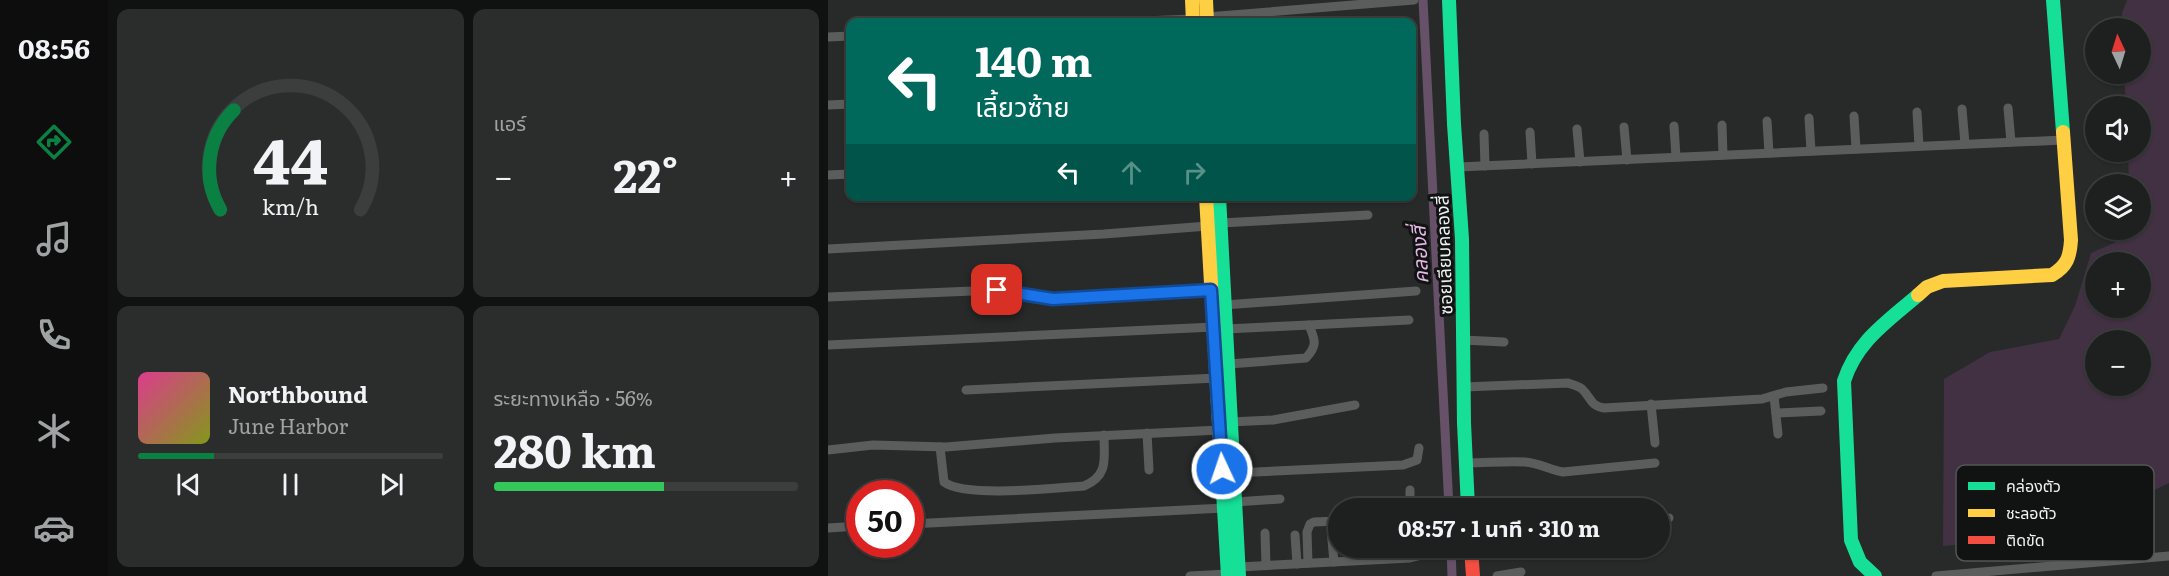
<!DOCTYPE html>
<html lang="th">
<head>
<meta charset="utf-8">
<style>
	body { margin:0; font-family:Literata,"Noto Sans Thai",serif; background:#2a2d2c; color:#f1f3f6; height:100vh; display:flex; flex-direction:column; font-size:22px; white-space:nowrap }
	* { box-sizing:border-box; margin:0 }
	p { font-size:20px; color:#a0a3a4 }
	.icon { flex:none; width:33px; height:33px; fill:none; stroke:currentColor; stroke-width:2; stroke-linecap:round; stroke-linejoin:round }
	.map { position:relative; flex:1; overflow:hidden }
	.panel { display:flex; flex-direction:column; gap:9px; padding:9px; background:#101211; width:720px }
	.panel>* { flex:none }
	.banner { position:absolute; left:18px; top:18px; width:570px; height:183px; border-radius:12px; box-shadow:0 2px 4px #0004,0 0 0 2px #3b3e3d; background:#00695c; color:#fff; overflow:hidden }
	.needle { width:39px; rotate:356deg }
	.tools { position:absolute; left:1257px; top:18px; display:grid; gap:12px }
	.tools a { display:grid; place-items:center; width:66px; height:66px; border-radius:50%; background:#1d201f; box-shadow:0 2px 4px #0004,0 0 0 2px #3b3e3d; font-size:30px }
	.speed { position:absolute; left:18px; top:480px; display:flex; gap:12px; font-size:30px; font-weight:700; text-align:center }
	.speed>* { display:grid; place-content:center; width:78px; height:78px; border-radius:50%; background:#1d201f; box-shadow:0 2px 4px #0004,0 0 0 2px #3b3e3d; line-height:1 }
	.speed .limit { border:9px solid #d22; background:#fff; color:#111 }
	.pin { position:absolute; display:grid; place-items:center; width:51px; height:51px; color:#fff; margin:-26px; border-radius:12px; box-shadow:0 3px 9px #0006 }
	.me { position:absolute; width:66px; margin:-33px; rotate:357deg; stroke-linejoin:round; filter:drop-shadow(0 0 4px #0008) }
	.turn { display:flex; align-items:center; gap:21px; height:126px; padding:0 30px; font-size:27px }
	.turn .icon { width:78px; height:78px; stroke-width:2.5 }
	.turn b { display:block; font-size:42px; line-height:51px }
	.lanes { display:flex; align-items:center; height:57px; padding:0 30px; background:#0003; justify-content:center; gap:30px; direction:ltr }
	.lanes .off { opacity:.35 }
	.big { font-size:45px; font-weight:700; line-height:1.1 }
	.panel .tile { flex:1; display:flex; flex-direction:column; justify-content:center; gap:9px; min-width:0; padding:0 21px; border-radius:12px; background:#2a2d2c }
	.panel .dial { align-items:center; gap:0 }
	.dial svg { height:156px; overflow:visible; fill:none; stroke:#3b3e3d; stroke-width:7; stroke-linecap:round; text-anchor:middle }
	.dial text { fill:#f1f3f6; stroke:none }
	.song { display:flex; align-items:center; gap:18px }
	.cover { width:72px; height:72px; border-radius:9px; background:linear-gradient(135deg,hsl(330 70% 55%),hsl(70 70% 35%)) }
	.played { height:6px; border-radius:3px; background:linear-gradient(90deg,#0b8043 25%,#3b3e3d 25%) }
	.keys { display:flex; justify-content:space-around; direction:ltr }
	.heat { display:flex; justify-content:space-between; align-items:center; font-size:33px; direction:ltr }
	.charge { height:9px; border-radius:4px; background:linear-gradient(90deg,#34c759 56%,#3b3e3d 0) }
	.panel .tiles { flex:1; display:grid; gap:9px; grid-template-columns:repeat(2,1fr) }
	.trip { position:absolute; left:500px; top:498px; width:342px; height:60px; border-radius:30px; background:#1d201f; box-shadow:0 2px 4px #0004,0 0 0 2px #3b3e3d; font-weight:700; line-height:60px; text-align:center }
	main { display:flex; flex:1; min-height:0 }
	.tabs { display:flex; flex-direction:column; width:108px; justify-content:space-around; align-items:center; background:#0c0d0c; color:#a0a3a4 }
	.tabs .icon { width:42px; height:42px }
	.tabs .current { color:#0b8043 }
	.tabs b { font-size:27px; color:#f1f3f6 }
	.map>svg:first-child { display:block }
	.green { fill:#413142; fill-rule:evenodd }
	.lines { fill:none; stroke-linecap:round; stroke-linejoin:round }
	.canal { stroke:#675168; stroke-width:9 }
	.street { stroke:#5b5d5d; stroke-width:9 }
	.fast { stroke:#16e098; stroke-width:14 }
	.slow { stroke:#ffcf43; stroke-width:14 }
	.jam { stroke:#f24e42; stroke-width:14 }
	.route-casing { stroke:#114b97; stroke-width:15 }
	.route { stroke:#1a73e8; stroke-width:10 }
	.labels { text-anchor:middle; dominant-baseline:central; stroke-width:6; stroke-linejoin:round; paint-order:stroke }
	.street-label { font-size:18px; fill:#eff2f2; stroke:#111313 }
	.water-label { font-size:20px; font-style:italic; fill:#e4b7e5; stroke:#111313 }
	.key { fill:#111313; stroke:#545656; stroke-width:1.5 }
	.key-label { font-size:16px; fill:#eff2f2 }
</style>
</head>
<body>
<main>
<nav class="tabs">
<b>08:56</b>
<svg class="icon current" aria-label="directions" viewBox="0 0 24 24"><path d="M12 3l9 9-9 9-9-9zM9 14v-3h6M13 9l2 2-2 2"/></svg>
<svg class="icon" aria-label="music" viewBox="0 0 24 24"><path d="M9 18V5l10-2v13"/><circle cx="6" cy="18" r="3"/><circle cx="16" cy="16" r="3"/></svg>
<svg class="icon" aria-label="phone" viewBox="0 0 24 24"><path d="M5 4h4l2 5-3 2q2 4 5 5l2-3 5 2v4C11 20 4 13 5 4z"/></svg>
<svg class="icon" aria-label="climate" viewBox="0 0 24 24"><path d="M12 3v18M4 7l16 10M4 17L20 7"/></svg>
<svg class="icon" aria-label="car" viewBox="0 0 24 24"><path d="M5 17H2v-5l4-1 3-4h7l3 4 3 1v5h-3M9 17h6M6 11h13"/><circle cx="7" cy="17" r="2"/><circle cx="17" cy="17" r="2"/></svg>
</nav>
<section class="panel">
<div class="tiles">
<div class="tile dial"><svg viewBox="0 0 100 80">
<path d="M14 69A42 42 0 1 1 86 69"/>
<path d="M14 69A42 42 0 0 1 21 18" stroke="#0b8043"/>
<text x="50" y="56" font-size="32" font-weight="700">44</text>
<text x="50" y="72" font-size="11">km/h</text>
</svg></div>
<div class="tile"><p>แอร์</p>
<div class="heat"><a>−</a><b class="big">22°</b><a>+</a></div>
</div>
<div class="tile">
<div class="song"><i class="cover"></i><div><b>Northbound</b><p>June Harbor</p></div></div>
<div class="played"></div>
<div class="keys"><svg class="icon" aria-label="previous" viewBox="0 0 24 24"><path d="M18 5L8 12l10 7zM5 5v14"/></svg><svg class="icon" aria-label="pause" viewBox="0 0 24 24"><path d="M8 5v14M16 5v14"/></svg><svg class="icon" aria-label="next" viewBox="0 0 24 24"><path d="M6 5l10 7-10 7zM19 5v14"/></svg></div>
</div>
<div class="tile"><p>ระยะทางเหลือ · 56%</p><b class="big">280 km</b><div class="charge"></div></div>
</div>
</section>
<div class="map">
<svg width="1341" height="576" viewBox="0 0 1341 576">
	<rect width="100%" height="100%" fill="#272a29"/>
	<!-- green -->
	<path class="green" d="M 1299,0 L 1341,0 L 1341,483 L 1310,498 L 1294,529 L 1115,546 L 1116,379 L 1162,352 L 1231,339 L 1247,306 L 1263,253 L 1304,235 L 1304,230 L 1312,230 L 1312,184 L 1301,184 L 1300,152 L 1312,152 L 1312,106 L 1298,106 L 1296,74 L 1312,74 L 1312,28 L 1294,28 L 1294,13 ZM 1268,262 L 1312,262 L 1312,308 L 1268,308 ZM 1268,340 L 1312,340 L 1312,386 L 1268,386 Z"/>
	<g class="lines">
		<!-- canal -->
		<g class="canal">
			<path d="M 595,0 L 621,508"/>
			<path d="M 623,548 L 624,576"/>
		</g>
		<!-- street -->
		<g class="street">
			<path d="M 379,17 L 586,0"/>
			<path d="M 290,22 L 365,19"/>
			<path d="M 0,37 L 22,36"/>
			<path d="M 0,105 L 22,104"/>
			<path d="M 1180,108 L 1183,142"/>
			<path d="M 1134,109 L 1137,144"/>
			<path d="M 1089,112 L 1091,146"/>
			<path d="M 1026,116 L 1028,149"/>
			<path d="M 981,118 L 983,151"/>
			<path d="M 939,121 L 941,153"/>
			<path d="M 894,125 L 895,155"/>
			<path d="M 846,126 L 848,157"/>
			<path d="M 796,127 L 799,160"/>
			<path d="M 749,129 L 752,162"/>
			<path d="M 702,132 L 704,164"/>
			<path d="M 656,134 L 657,166"/>
			<path d="M 630,167 L 1235,140"/>
			<path d="M 0,175 L 22,174"/>
			<path d="M 393,223 L 540,215"/>
			<path d="M 0,249 L 276,234 L 380,226"/>
			<path d="M 0,297 L 169,290 L 225,299 L 383,290"/>
			<path d="M 396,305 L 588,291"/>
			<path d="M 481,325 L 581,320"/>
			<path d="M 398,329 L 481,325 C 487,340 490,345 478,358 L 401,364"/>
			<path d="M 635,340 L 676,342"/>
			<path d="M 0,345 L 386,327"/>
			<path d="M 636,387 L 740,383 C 745,385 750,386 754,389 C 763,397 762,406 776,408 L 934,399 L 958,392 L 995,388"/>
			<path d="M 138,390 L 389,378"/>
			<path d="M 946,396 L 950,434"/>
			<path d="M 823,404 L 827,443"/>
			<path d="M 948,413 L 993,411"/>
			<path d="M 402,422 L 445,420 L 527,405"/>
			<path d="M 319,433 L 321,470"/>
			<path d="M 112,447 L 116,482 C 136,498 227,488 256,486 C 281,476 276,458 276,435"/>
			<path d="M 0,450 L 45,445 L 118,447 L 227,438 L 392,430"/>
			<path d="M 638,463 C 658,463 678,461 697,462 C 711,463 722,470 735,472 L 827,463"/>
			<path d="M 406,473 L 575,465 L 589,460 L 591,448"/>
			<path d="M 582,490 L 582,508"/>
			<path d="M 407,502 L 452,499"/>
			<path d="M 831,519 L 841,518"/>
			<path d="M 82,524 L 396,508"/>
			<path d="M 0,528 L 32,526"/>
			<path d="M 503,529 L 506,562"/>
			<path d="M 437,533 L 438,565"/>
			<path d="M 467,535 L 469,564"/>
			<path d="M 480,563 L 479,532 L 482,524 L 486,522 L 510,521"/>
			<path d="M 411,567 L 582,558 L 590,556 L 594,548"/>
			<path d="M 362,576 L 400,574"/>
			<path d="M 669,576 L 693,572"/>
			<path d="M 1108,576 L 1341,556"/>
		</g>
		<!-- fast -->
		<g class="fast">
			<path d="M 621,0 L 626,124 L 634,239 L 636,423 L 640,508"/>
			<path d="M 1225,0 L 1235,132"/>
			<path d="M 391,196 L 411,576"/>
			<path d="M 393,458 L 400,576"/>
			<path d="M 1047,576 L 1032,562 L 1023,540 L 1016,381 C 1029,341 1059,322 1090,295"/>
		</g>
		<!-- slow -->
		<g class="slow">
			<path d="M 364,0 L 365,22"/>
			<path d="M 378,0 L 379,22"/>
			<path d="M 378,196 L 393,458"/>
			<path d="M 1090,295 L 1099,287 L 1115,281 L 1224,275 C 1239,266 1242,257 1243,240 L 1235,132"/>
		</g>
		<!-- jam -->
		<path class="jam" d="M 643,548 L 645,576"/>
	</g>
	<g class="lines">
		<!-- route casing -->
		<g class="route-casing">
			<path id="route" d="M 169,290 L 225,299 L 383,290 L 394,469"/>
		</g>
		<!-- route -->
		<use href="#route" class="route"/>
	</g>
	<g class="labels">
		<!-- street labels -->
		<g class="street-label">
			<text transform="translate(615 255) rotate(-92)">ซอยเลียบคลองสี่</text>
		</g>
		<!-- water labels -->
		<g class="water-label">
			<text transform="translate(590 255) rotate(-93)">คลองสี่</text>
		</g>
	</g>
	<!-- legend -->
	<rect x="1128" y="465" width="198" height="96" rx="9" class="key"/>
	<rect x="1140" y="482" width="27" height="8" fill="#16e098"/>
	<rect x="1140" y="509" width="27" height="8" fill="#ffcf43"/>
	<rect x="1140" y="536" width="27" height="8" fill="#f24e42"/>
	<g class="key-label">
		<text x="1178" y="492">คล่องตัว</text>
		<text x="1178" y="519">ชะลอตัว</text>
		<text x="1178" y="546">ติดขัด</text>
	</g>
</svg>
<div class="tools">
<a><svg class="needle" viewBox="-14 -14 28 28"><path d="M0-13l5 13h-10z" fill="#e53935"/><path d="M0 13l5-13h-10z" fill="#a0a3a4"/></svg></a>
<a><svg class="icon" aria-label="sound" viewBox="0 0 24 24"><path d="M4 9h4l5-4v14l-5-4H4zM17 9q2 3 0 6"/></svg></a>
<a><svg class="icon" aria-label="layers" viewBox="0 0 24 24"><path d="M12 4l9 5-9 5-9-5zM3 14l9 5 9-5"/></svg></a>
<a>+</a>
<a>−</a>
</div>
<div class="speed"><div class="limit">50</div></div>
<div class="pin" style="left:169px;top:290px;background:#d93025"><svg class="icon" aria-label="arrive" viewBox="0 0 24 24"><path d="M6 21V4h12l-3 4 3 4H6"/></svg></div>
<svg class="me" style="left:394px;top:469px" viewBox="-20 -20 40 40"><circle r="17" fill="#1a73e8" stroke="#fff" stroke-width="3"/><path d="M0-11L8 9 0 5-8 9z" fill="#fff"/></svg>
<div class="trip">08:57 · 1 นาที · 310 m</div>
<div class="banner">
<div class="turn"><svg class="icon" aria-label="left" viewBox="0 0 24 24"><path d="M17 20v-9H6M10 6l-5 5 5 5"/></svg><div><b>140 m</b>เลี้ยวซ้าย</div></div>
<div class="lanes"><svg class="icon" aria-label="left" viewBox="0 0 24 24"><path d="M17 20v-9H6M10 6l-5 5 5 5"/></svg><svg class="icon off" aria-label="ahead" viewBox="0 0 24 24"><path d="M12 20V5M6 11l6-6 6 6"/></svg><svg class="icon off" aria-label="right" viewBox="0 0 24 24"><path d="M7 20v-9h11M14 6l5 5-5 5"/></svg></div>
</div>
</div>
</main>
</body>
</html>
